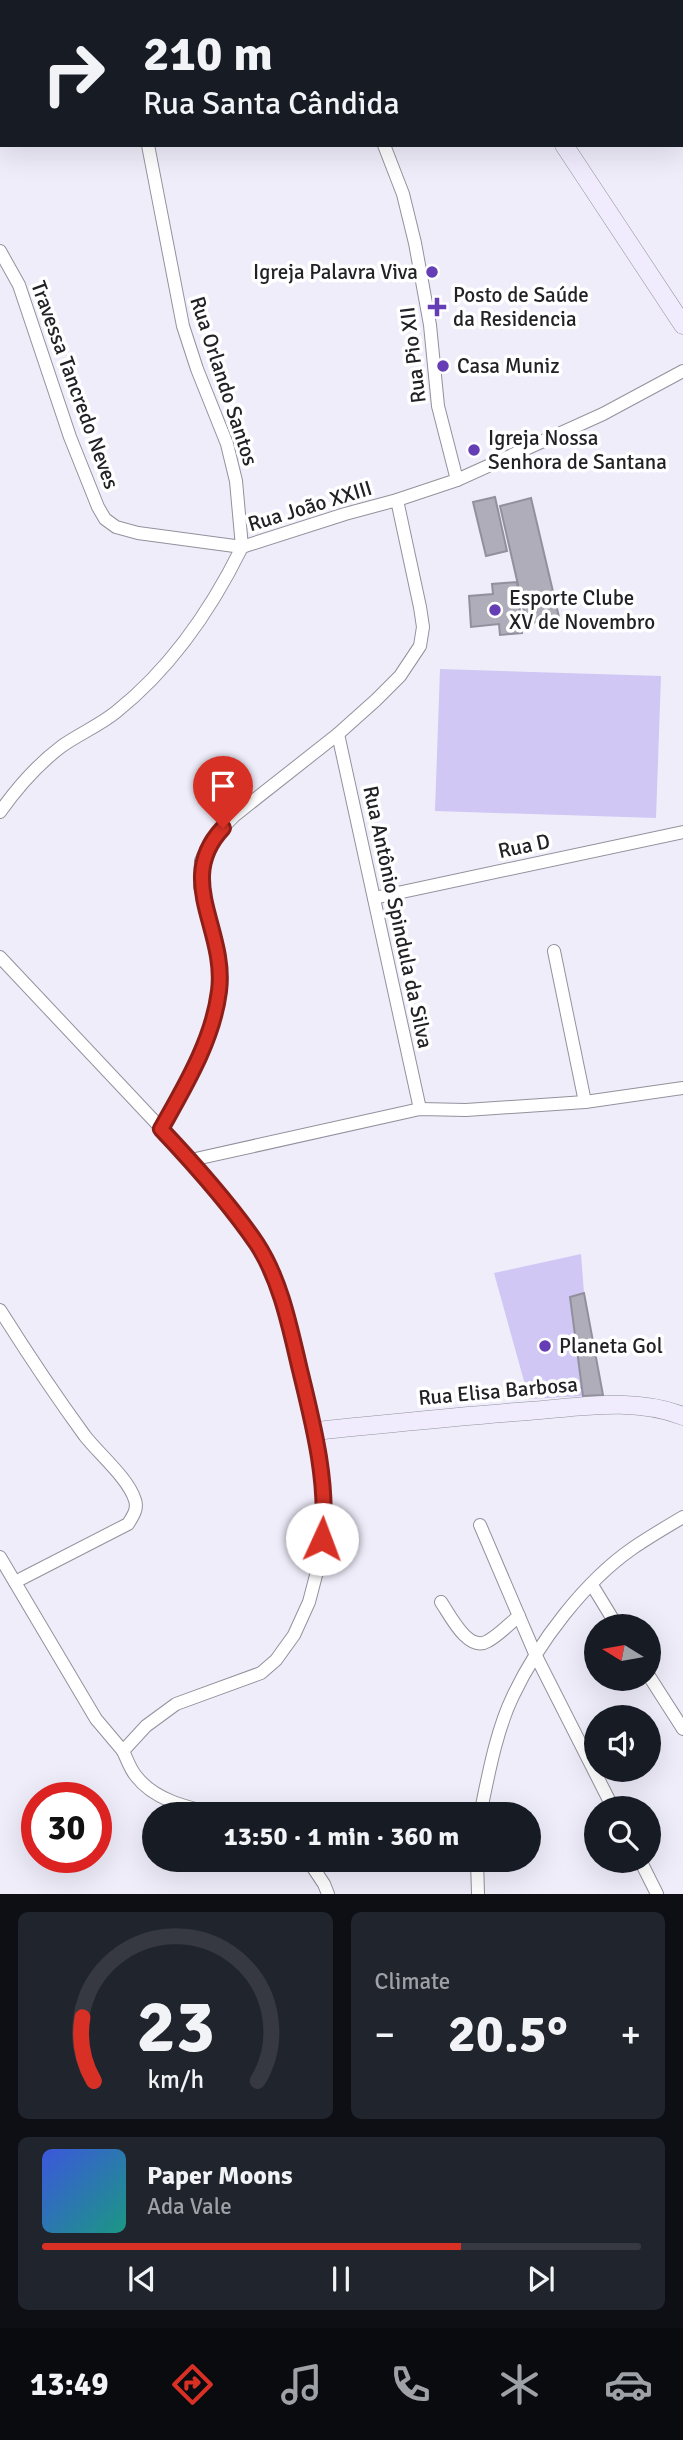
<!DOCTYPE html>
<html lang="en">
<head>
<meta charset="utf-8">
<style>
	body { margin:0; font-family:Signika,sans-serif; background:#20242c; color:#f1f3f6; height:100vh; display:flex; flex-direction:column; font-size:26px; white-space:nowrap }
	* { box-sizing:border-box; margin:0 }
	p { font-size:23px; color:#9ea1a6 }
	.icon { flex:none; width:38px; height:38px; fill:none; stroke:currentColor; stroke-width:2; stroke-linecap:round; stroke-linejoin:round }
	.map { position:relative; height:1894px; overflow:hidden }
	.side { display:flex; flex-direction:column; gap:18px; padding:18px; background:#0d0f14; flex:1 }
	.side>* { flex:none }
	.guide { position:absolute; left:0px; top:0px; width:684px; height:147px; box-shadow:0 7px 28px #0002; background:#171b24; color:#f1f3f6; overflow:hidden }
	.needle { width:46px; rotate:281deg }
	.controls { position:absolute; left:584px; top:1614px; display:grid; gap:14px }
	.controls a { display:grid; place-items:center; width:77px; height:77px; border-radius:50%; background:#171b24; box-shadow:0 7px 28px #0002; font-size:35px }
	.speed { position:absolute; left:21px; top:1782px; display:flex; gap:14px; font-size:35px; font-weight:700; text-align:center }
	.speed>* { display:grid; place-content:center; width:91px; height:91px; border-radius:50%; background:#171b24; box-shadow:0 7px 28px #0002; line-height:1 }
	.speed .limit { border:10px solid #d22; background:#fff; color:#111 }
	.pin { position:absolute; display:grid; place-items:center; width:60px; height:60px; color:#fff; margin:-72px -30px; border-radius:50% 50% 50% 0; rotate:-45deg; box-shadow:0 0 7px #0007 }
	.pin .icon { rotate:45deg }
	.me { position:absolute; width:77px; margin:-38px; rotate:2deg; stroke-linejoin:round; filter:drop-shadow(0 0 5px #0008) }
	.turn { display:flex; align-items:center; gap:24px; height:147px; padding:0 28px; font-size:32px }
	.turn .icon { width:91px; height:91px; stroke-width:2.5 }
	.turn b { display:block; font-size:49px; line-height:60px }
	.big { font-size:52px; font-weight:800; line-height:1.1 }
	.side .tile { flex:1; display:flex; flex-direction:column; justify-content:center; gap:10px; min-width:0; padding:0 24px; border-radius:10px; background:#20242c }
	.side .dial { align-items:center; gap:0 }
	.dial svg { height:182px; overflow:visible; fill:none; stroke:#363941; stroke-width:7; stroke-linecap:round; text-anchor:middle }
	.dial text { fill:#f1f3f6; stroke:none }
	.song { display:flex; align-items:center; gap:21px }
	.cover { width:84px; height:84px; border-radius:10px; background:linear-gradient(135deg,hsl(230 70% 55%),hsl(170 70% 35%)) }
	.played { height:7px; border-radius:4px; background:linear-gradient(90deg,#d93025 70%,#363941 70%) }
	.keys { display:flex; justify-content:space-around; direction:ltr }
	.heat { display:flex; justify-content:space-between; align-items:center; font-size:38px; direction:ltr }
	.side .tiles { flex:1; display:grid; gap:18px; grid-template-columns:1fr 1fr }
	.tile:last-child { grid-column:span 2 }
	.trip { position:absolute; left:142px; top:1802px; width:399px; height:70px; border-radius:35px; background:#171b24; box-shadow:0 7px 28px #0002; font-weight:800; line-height:70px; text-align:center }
	.tabs { display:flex; height:112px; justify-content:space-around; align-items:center; background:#090b0e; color:#9ea1a6 }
	.tabs .icon { width:49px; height:49px }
	.tabs .current { color:#d93025 }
	.tabs b { font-size:32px; color:#f1f3f6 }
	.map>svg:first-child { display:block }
	.green { fill:#d0c7f5 }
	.building { fill:#afadb9; stroke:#92909b; stroke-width:2 }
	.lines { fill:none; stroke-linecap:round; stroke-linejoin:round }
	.street-casing { stroke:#93919c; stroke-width:14 }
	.secondary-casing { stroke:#93919c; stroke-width:19 }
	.street { stroke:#fff; stroke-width:12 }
	.secondary { stroke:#f0ecfe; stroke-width:18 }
	.route-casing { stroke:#8d1f18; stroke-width:18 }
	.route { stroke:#d93025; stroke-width:12 }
	.poi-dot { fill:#653db5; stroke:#fff; stroke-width:2.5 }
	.labels { text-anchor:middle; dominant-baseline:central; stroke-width:7; stroke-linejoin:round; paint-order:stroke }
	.poi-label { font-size:21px; fill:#222126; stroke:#fff; text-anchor:start }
	.street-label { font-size:21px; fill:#222126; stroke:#fff }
</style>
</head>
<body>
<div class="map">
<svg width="683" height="1894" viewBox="0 0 683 1894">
	<rect width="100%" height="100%" fill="#efedfa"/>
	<!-- green -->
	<g class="green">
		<path d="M 440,669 L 661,676 L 656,818 L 435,811 Z"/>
		<path d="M 581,1254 L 584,1293 L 570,1298 L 583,1396 L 529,1399 L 494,1273 Z"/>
	</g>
	<!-- building -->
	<g class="building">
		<path d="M 495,497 L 507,551 L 486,556 L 473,502 Z"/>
		<path d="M 531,498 L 559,617 L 527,624 L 500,506 Z"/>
		<path d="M 517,582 L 522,633 L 500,635 L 499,624 L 471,627 L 469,596 L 493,594 L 492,584 Z"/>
		<path d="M 584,1293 L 603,1395 L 583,1396 L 570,1297 Z"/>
	</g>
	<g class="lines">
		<!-- street casing -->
		<g class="street-casing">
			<g id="street">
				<path d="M 288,0 L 290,2"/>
				<path d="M 505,0 L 506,2"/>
				<path d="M 648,2 L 652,0"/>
				<path d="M 384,145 L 403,194 L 415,243 L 430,325 L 438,406 L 457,480"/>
				<path d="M 0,251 L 19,285 L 70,437 L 98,507 L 105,519 L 116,527 L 138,533 L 242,547 L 236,481 L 227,444 L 197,369 L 183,326 L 148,145"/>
				<path d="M 338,734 L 420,1109"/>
				<path d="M 0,812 C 17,788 38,764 62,746 C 79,734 100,725 116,712 C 170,669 212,608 242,547 L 345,514 L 397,500 L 457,480 L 603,414 L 683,371"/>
				<path d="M 374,898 L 683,832"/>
				<path d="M 554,951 L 585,1102"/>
				<path d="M 0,957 L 191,1160 L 257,1245 L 277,1283 L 315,1431 L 325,1519 L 320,1560 L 309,1602 L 294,1635 L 276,1660 L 261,1673 L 176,1704 L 146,1726 L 123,1751 C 127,1759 130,1769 136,1776 C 155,1801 190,1808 219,1815"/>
				<path d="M 161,1129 L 180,1094 L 211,1027 L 219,991 L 220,960 L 200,886 L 201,861 L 211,840 L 234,816 L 338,734 L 376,700 L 400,676 L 420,646 L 423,627 L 420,607 L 397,500"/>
				<path d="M 191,1160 L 420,1109 L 466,1110 L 585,1102 L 683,1088"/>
				<path d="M 0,1310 C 27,1353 55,1395 85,1436 C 99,1454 128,1478 135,1500 C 138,1509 133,1516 128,1524 L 15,1582"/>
				<path d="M 480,1525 L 536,1656 L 613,1808"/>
				<path d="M 0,1557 L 96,1719 L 123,1751"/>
				<path d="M 592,1585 L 617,1626"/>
				<path d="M 441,1602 C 450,1615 468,1653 488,1641 C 499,1635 509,1624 519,1616"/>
				<path d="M 649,1676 L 683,1729"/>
				<path d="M 480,1815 C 488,1777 496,1731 513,1696 C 538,1643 584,1582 633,1548 C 649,1537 666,1527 683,1517"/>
				<path d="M 308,1860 L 324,1884 L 328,1894"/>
				<path d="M 477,1860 L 478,1894"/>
				<path d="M 640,1860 L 657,1894"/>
			</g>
		</g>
		<!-- secondary casing -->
		<g class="secondary-casing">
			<g id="secondary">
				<path d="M 467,0 L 468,2"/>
				<path d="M 564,145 L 683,325"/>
				<path d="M 315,1431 C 386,1424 458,1416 529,1411 C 581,1407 634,1397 683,1416"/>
			</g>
		</g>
		<!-- street -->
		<use href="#street" class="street"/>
		<!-- secondary -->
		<use href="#secondary" class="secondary"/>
	</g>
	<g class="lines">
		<!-- route casing -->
		<g class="route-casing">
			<path id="route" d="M 223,828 C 174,880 227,929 219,991 C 213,1040 185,1086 161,1129 C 194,1164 230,1204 257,1244 C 281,1281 290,1328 300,1370 C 313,1423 329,1485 322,1539"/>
		</g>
		<!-- route -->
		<use href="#route" class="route"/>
	</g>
	<!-- markers -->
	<g class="poi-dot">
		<circle cx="432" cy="272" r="7"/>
		<path d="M433.5 296.5h7v7h7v7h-7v7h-7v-7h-7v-7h7z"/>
		<circle cx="443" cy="366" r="7"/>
		<circle cx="474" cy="450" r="7"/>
		<circle cx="495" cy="610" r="7"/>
		<circle cx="545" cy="1346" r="7"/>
	</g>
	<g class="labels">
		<!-- poi labels -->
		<g class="poi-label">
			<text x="418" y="272" text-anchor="end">Igreja Palavra Viva</text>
			<text x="453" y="295">Posto de Saúde<tspan x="453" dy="24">da Residencia</tspan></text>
			<text x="457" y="366">Casa Muniz</text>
			<text x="488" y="438">Igreja Nossa<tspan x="488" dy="24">Senhora de Santana</tspan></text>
			<text x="509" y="598">Esporte Clube<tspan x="509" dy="24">XV de Novembro</tspan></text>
			<text x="559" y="1346">Planeta Gol</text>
		</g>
		<!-- street labels -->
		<g class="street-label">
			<text transform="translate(413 355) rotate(-97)">Rua Pio XII</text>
			<text transform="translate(224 381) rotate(72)">Rua Orlando Santos</text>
			<text transform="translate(75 385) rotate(70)">Travessa Tancredo Neves</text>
			<text transform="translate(310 506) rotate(-17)">Rua João XXIII</text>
			<text transform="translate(524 846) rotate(-12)">Rua D</text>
			<text transform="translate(398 917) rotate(78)">Rua Antônio Spindula da Silva</text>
			<text transform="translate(498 1391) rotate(-5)">Rua Elisa Barbosa</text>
		</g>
	</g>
</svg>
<div class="controls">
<a><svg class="needle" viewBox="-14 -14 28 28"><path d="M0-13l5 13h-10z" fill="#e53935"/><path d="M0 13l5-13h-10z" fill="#9ea1a6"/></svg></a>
<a><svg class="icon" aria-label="sound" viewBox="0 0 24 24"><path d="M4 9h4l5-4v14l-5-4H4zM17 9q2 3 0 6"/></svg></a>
<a><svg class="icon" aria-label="search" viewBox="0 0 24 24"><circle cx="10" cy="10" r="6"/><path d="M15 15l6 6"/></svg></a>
</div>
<div class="speed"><div class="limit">30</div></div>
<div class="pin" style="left:223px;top:828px;background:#d93025"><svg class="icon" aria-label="arrive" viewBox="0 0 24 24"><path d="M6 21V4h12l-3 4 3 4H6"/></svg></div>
<svg class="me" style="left:322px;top:1539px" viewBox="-20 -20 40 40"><circle r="19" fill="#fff"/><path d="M0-13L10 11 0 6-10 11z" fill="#d93025"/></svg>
<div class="trip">13:50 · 1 min · 360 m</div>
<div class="guide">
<div class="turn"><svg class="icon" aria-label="right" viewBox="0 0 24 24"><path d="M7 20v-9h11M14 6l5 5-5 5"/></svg><div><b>210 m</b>Rua Santa Cândida</div></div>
</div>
</div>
<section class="side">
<div class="tiles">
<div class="tile dial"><svg viewBox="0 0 100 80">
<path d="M14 69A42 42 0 1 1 86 69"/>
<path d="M14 69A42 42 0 0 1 9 41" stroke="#d93025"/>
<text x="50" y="56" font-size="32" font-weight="700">23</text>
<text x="50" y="72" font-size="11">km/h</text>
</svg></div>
<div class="tile"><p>Climate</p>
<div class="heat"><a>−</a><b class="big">20.5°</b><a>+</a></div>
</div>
<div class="tile">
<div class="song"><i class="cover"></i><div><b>Paper Moons</b><p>Ada Vale</p></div></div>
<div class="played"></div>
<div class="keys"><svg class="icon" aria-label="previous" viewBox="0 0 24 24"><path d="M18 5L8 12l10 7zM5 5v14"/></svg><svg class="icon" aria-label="pause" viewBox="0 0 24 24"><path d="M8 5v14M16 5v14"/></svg><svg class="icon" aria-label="next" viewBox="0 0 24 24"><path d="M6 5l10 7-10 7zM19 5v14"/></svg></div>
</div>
</div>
</section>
<nav class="tabs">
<b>13:49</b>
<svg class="icon current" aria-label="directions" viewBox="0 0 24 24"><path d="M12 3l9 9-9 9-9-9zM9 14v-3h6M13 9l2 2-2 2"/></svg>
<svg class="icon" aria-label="music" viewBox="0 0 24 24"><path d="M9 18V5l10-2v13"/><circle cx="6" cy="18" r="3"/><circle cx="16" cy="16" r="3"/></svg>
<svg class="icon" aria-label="phone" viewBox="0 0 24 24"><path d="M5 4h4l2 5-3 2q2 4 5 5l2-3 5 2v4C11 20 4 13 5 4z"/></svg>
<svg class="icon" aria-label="climate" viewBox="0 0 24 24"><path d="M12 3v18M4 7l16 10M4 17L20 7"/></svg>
<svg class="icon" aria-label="car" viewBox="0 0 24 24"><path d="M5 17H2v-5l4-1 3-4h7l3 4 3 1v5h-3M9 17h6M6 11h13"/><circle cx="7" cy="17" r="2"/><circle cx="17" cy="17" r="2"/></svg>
</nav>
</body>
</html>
